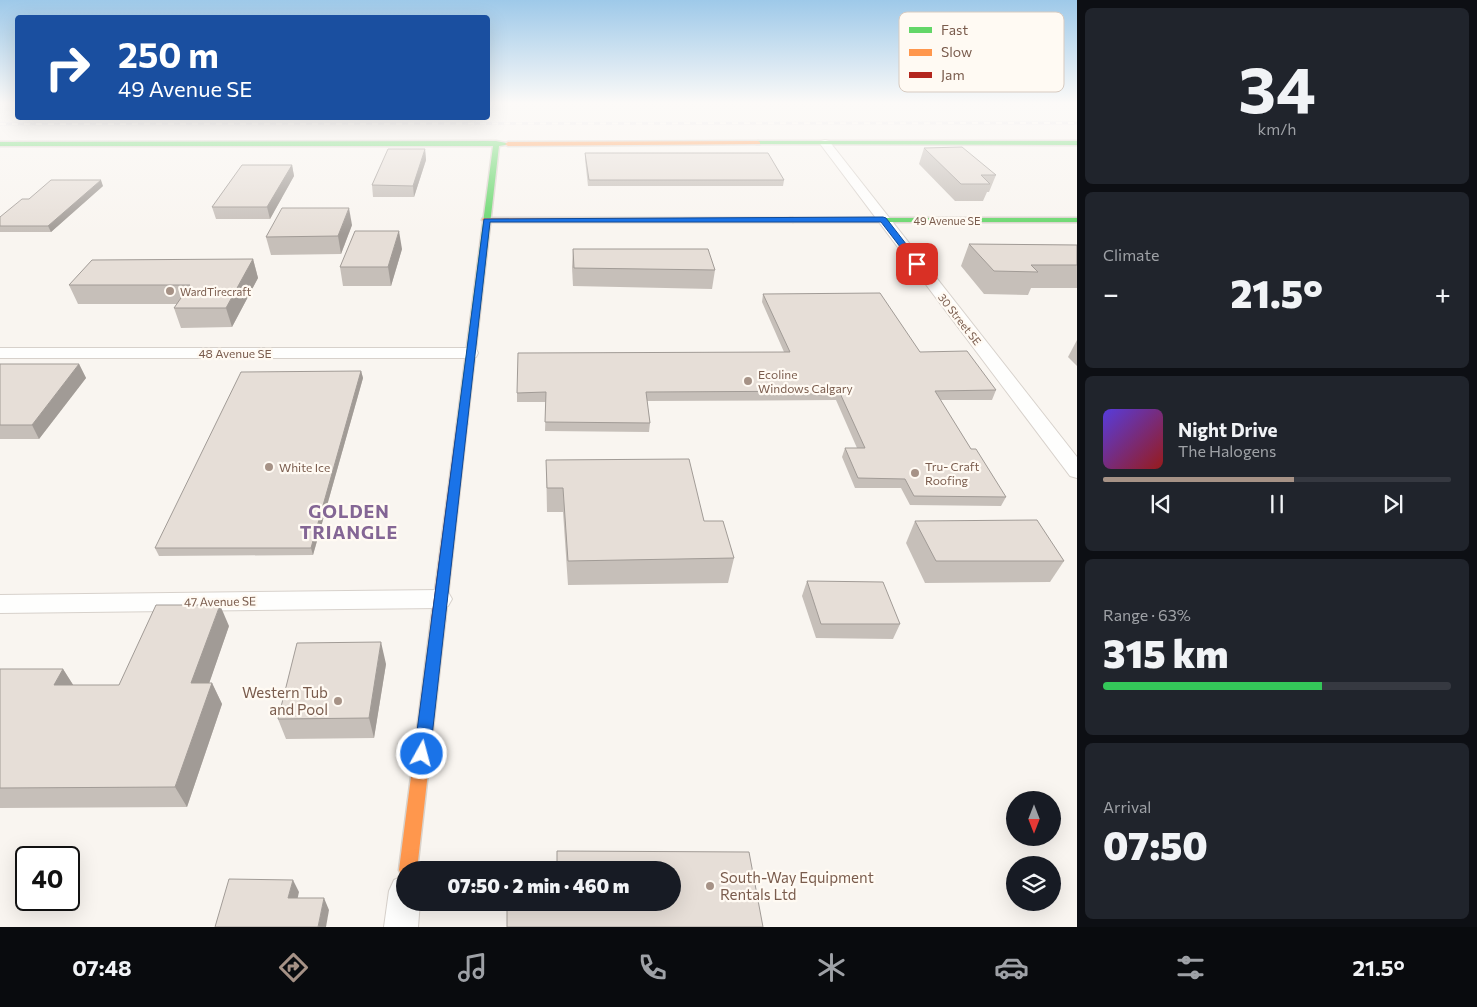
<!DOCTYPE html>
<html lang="en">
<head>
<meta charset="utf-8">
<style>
	body { margin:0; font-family:Commissioner,sans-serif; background:#20242c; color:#f1f3f6; height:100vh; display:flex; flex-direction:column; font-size:19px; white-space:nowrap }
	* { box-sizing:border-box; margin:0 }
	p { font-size:16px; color:#9ea1a6 }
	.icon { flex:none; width:28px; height:28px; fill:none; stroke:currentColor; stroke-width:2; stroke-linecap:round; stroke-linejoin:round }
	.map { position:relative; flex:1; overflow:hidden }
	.drawer { display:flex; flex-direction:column; gap:8px; padding:8px; background:#0d0f14; width:400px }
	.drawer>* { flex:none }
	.guide { position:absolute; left:15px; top:15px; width:475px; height:105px; border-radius:5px; box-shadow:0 5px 20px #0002; background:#1a4fa0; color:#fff; overflow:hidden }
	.needle { width:32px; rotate:180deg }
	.tools { position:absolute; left:1006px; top:791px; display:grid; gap:10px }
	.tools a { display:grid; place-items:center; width:55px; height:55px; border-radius:50%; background:#171b24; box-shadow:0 5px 20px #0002; font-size:25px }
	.speed { position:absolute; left:15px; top:846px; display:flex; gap:10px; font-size:25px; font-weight:700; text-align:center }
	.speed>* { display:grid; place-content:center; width:65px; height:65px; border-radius:50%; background:#171b24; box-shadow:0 5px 20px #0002; line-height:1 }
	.speed .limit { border:2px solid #111; border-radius:8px; background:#fff; color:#111 }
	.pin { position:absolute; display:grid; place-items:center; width:42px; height:42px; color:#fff; margin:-21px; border-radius:10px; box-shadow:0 2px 8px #0006 }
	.me { position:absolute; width:55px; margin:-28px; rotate:7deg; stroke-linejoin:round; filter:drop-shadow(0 0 4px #0008) }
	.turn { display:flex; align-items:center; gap:18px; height:105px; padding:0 20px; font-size:22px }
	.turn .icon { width:65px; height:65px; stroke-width:2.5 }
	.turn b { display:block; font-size:35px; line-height:42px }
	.big { font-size:38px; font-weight:800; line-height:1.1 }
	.drawer .widget { flex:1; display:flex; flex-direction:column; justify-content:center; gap:8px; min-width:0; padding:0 18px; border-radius:8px; background:#20242c }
	.drawer .dial { align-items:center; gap:0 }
	.dial b { font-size:65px; line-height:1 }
	.song { display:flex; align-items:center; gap:15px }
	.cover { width:60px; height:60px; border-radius:8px; background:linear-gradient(135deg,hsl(250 70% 55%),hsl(0 70% 35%)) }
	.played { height:5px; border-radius:2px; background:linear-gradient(90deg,#a69286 55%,#363941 55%) }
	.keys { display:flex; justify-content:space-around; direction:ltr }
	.heat { display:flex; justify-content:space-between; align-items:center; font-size:28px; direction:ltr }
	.charge { height:8px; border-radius:4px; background:linear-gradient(90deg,#34c759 63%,#363941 0) }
	.trip { position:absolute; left:396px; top:861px; width:285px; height:50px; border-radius:25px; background:#171b24; box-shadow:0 5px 20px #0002; font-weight:800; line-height:50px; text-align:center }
	.tabs { display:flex; height:80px; justify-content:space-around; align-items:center; background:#090b0e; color:#9ea1a6 }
	.tabs .icon { width:35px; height:35px }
	.tabs .on { color:#a69286 }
	.tabs b { font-size:22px; color:#f1f3f6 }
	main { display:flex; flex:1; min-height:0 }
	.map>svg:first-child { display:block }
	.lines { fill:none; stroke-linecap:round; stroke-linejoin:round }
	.street-casing { stroke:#d7d1cb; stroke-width:2 }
	.fast-casing { stroke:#d9d2cb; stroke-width:3 }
	.slow-casing { stroke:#d9d2cb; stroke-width:3 }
	.jam-casing { stroke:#d9d2cb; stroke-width:3 }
	.street { fill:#fefefd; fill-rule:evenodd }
	.fast { fill:#63d668; fill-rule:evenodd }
	.slow { fill:#ff974d; fill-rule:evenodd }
	.jam { fill:#b3261e; fill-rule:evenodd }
	.rail-casing { stroke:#e6e3e7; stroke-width:3 }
	.rail { stroke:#fffaf3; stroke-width:2; stroke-dasharray:6; stroke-linecap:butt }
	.wall { fill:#c6bfb9 }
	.shaded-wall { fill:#a19b96 }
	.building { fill:#e6ded7; stroke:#a19b96 }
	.route { fill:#1a73e8; stroke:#114b97 }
	.poi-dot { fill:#a69286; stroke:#fffaf3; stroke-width:2 }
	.labels { text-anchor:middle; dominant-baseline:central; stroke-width:4.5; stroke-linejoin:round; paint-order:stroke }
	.far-street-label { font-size:11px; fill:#7a5c4d; stroke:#fffaf3 }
	.far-poi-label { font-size:11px; fill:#7a5c4d; stroke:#fffaf3; text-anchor:start }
	.street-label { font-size:12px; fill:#7a5c4d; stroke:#fffaf3 }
	.poi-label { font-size:12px; fill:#7a5c4d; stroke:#fffaf3; text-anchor:start }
	.near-poi-label { font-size:15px; fill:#7a5c4d; stroke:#fffaf3; text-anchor:end }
	.district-label { font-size:18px; font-weight:bold; letter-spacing:1px; fill:#846695; stroke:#fffaf3 }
	.key { fill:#fffaf3; stroke:#d7cbc1; stroke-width:1 }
	.key-label { font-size:14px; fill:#7a5c4d }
</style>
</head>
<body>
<main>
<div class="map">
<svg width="1077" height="927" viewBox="0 0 1077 927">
	<rect width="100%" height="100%" fill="#f9f5f0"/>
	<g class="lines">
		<!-- street casing -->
		<g class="street-casing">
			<g id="street">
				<path d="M 825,140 L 829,141 L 1077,457 L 1077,478 L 1070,476 L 821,145 L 820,143 L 821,141 Z"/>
				<path d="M 0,348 L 470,348 L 476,349 L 478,353 L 476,357 L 470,358 L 0,358 Z"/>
				<path d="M 440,590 L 448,592 L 452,599 L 448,606 L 440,608 L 0,613 L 0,595 Z"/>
				<path d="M 405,875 L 405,902 L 420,902 L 418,927 L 384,927 L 389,891 L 394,880 Z"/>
			</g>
		</g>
		<!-- fast casing -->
		<g class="fast-casing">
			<g id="fast">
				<path d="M 496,141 L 511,144 L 499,146 L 467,424 L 462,427 L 457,424 L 493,146 L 0,146 L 0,142 Z"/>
				<path d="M 758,141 L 1077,141 L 1077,145 L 756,144 L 756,142 Z"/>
				<path d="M 790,218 L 1077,218 L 1077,222 L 793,222 L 789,220 Z"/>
			</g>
		</g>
		<!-- slow casing -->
		<g class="slow-casing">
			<g id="slow">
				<path d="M 758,141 L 760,142 L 760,144 L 508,146 L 505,144 L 508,142 Z"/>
				<path d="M 483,218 L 793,218 L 797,220 L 793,222 L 486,222 L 482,220 Z"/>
				<path d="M 438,615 L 443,617 L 445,621 L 417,870 L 405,870 L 405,878 L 402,876 L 399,870 L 431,621 L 433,617 Z"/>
			</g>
		</g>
		<!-- jam casing -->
		<g class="jam-casing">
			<path id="jam" d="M 462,421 L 467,424 L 445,621 L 443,625 L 438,627 L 433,625 L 431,621 L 457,424 Z"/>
		</g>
		<!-- street -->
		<use href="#street" class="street"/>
		<!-- fast -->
		<use href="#fast" class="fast"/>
		<!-- slow -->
		<use href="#slow" class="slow"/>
		<!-- jam -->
		<use href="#jam" class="jam"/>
		<!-- rail casing -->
		<g class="rail-casing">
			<path id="rail" d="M 0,124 L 1077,123"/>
		</g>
		<!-- rail -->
		<use href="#rail" class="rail"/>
	</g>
	<!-- wall -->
	<g class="wall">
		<path d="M 924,148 L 996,175 L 989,192 L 987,192 L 983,201 L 955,201 L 919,164 Z"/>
		<path d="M 425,149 L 426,160 L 414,197 L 373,197 L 372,185 Z"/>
		<path d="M 585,153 L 784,180 L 783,186 L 588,186 L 585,159 Z"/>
		<path d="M 292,165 L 294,176 L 270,219 L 216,219 L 212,207 Z"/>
		<path d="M 103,186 L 51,232 L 0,232 L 0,217 L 29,199 Z"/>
		<path d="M 352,225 L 341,254 L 271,255 L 266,237 Z"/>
		<path d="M 969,244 L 1077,245 L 1077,288 L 1031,288 L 1028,295 L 984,294 L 961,266 Z"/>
		<path d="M 402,249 L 391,286 L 343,286 L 340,267 Z"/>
		<path d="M 573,249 L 715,270 L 712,289 L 573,286 L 572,267 Z"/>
		<path d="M 253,259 L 258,278 L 232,327 L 181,328 L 174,308 L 177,304 L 78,304 L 69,285 Z"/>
		<path d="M 763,294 L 920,352 L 996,390 L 992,400 L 940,400 L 971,449 L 1006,497 L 1001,506 L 910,505 L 901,488 L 855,488 L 842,457 L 845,448 L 857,448 L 836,400 L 647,401 L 650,423 L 649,432 L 545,431 L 546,402 L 517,402 L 517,393 L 784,352 L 762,302 Z"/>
		<path d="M 1077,340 L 1077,366 L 1068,357 Z"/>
		<path d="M 0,364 L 79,364 L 86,378 L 39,439 L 0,439 Z"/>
		<path d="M 361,371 L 363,378 L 313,555 L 159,556 L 155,548 Z"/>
		<path d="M 546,460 L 704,521 L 734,558 L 728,583 L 568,585 L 563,512 L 547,512 Z"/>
		<path d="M 915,521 L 1064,561 L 1050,582 L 925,583 L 906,543 Z"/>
		<path d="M 807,581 L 900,624 L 893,639 L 816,638 L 802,596 Z"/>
		<path d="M 229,626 L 209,683 L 212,683 L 222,704 L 187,807 L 0,808 L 0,669 L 63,669 L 73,685 L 119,685 Z"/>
		<path d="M 386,664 L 374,738 L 286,739 L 278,719 Z"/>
	</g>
	<!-- shaded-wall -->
	<g class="shaded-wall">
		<path d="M 425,149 L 426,160 L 414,197 L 413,186 Z"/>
		<path d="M 292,165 L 294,176 L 270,219 L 267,207 Z"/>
		<path d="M 101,180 L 103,186 L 51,232 L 48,226 Z"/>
		<path d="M 349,208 L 352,225 L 341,254 L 338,236 Z"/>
		<path d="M 399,231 L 402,249 L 391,286 L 388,267 Z"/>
		<path d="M 253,259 L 258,278 L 232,327 L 226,308 Z"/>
		<path d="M 79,364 L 86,378 L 39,439 L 32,425 Z"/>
		<path d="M 361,371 L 363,378 L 313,555 L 311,548 Z"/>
		<path d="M 220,605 L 229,626 L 202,704 L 191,683 Z"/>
		<path d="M 381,642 L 386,664 L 374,738 L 369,718 Z"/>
		<path d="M 63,669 L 77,691 L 54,685 Z"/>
		<path d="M 212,683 L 222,704 L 187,807 L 175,787 Z"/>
		<path d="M 293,880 L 299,892 L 295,910 L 288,898 Z"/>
		<path d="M 324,898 L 329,910 L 326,927 L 318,927 Z"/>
	</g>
	<!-- building -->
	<g class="building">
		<path d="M 962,147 L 996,175 L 981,175 L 990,184 L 961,184 L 924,148 Z"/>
		<path d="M 388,149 L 425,149 L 413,186 L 372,185 Z"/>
		<path d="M 585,153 L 768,153 L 784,180 L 589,180 Z"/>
		<path d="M 242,165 L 292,165 L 267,207 L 212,207 Z"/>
		<path d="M 51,180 L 101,180 L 48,226 L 0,226 L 0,217 L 22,199 L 29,199 Z"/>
		<path d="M 282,208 L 349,208 L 338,236 L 266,237 Z"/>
		<path d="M 355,231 L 399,231 L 388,267 L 340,267 Z"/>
		<path d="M 969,244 L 1077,245 L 1077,265 L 1031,265 L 1038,272 L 994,271 Z"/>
		<path d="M 573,249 L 708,249 L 715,270 L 574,268 Z"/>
		<path d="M 253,259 L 226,308 L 174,308 L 190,285 L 69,285 L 92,260 Z"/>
		<path d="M 880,293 L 920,352 L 967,351 L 996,390 L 935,391 L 971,449 L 976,449 L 1006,497 L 914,496 L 905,479 L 858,478 L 845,448 L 865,448 L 839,391 L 646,392 L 650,423 L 545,422 L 546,392 L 517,393 L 518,353 L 790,352 L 763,294 Z"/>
		<path d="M 0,364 L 79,364 L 32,425 L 0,425 Z"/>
		<path d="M 361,371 L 311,548 L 155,548 L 241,372 Z"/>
		<path d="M 689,459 L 704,521 L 723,521 L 734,558 L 568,561 L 563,488 L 547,488 L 546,460 Z"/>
		<path d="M 1037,520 L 1064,561 L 936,561 L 915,521 Z"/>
		<path d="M 807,581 L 883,582 L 900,624 L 821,624 Z"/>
		<path d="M 156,605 L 220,605 L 191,683 L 212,683 L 175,787 L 0,788 L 0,669 L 63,669 L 54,685 L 119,685 Z"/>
		<path d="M 381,642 L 369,718 L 278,719 L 297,643 Z"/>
		<path d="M 557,851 L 749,852 L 763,927 L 507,927 L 507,902 L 672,902 L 672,870 L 557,870 Z"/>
		<path d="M 229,879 L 293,880 L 288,898 L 324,898 L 318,927 L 215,927 Z"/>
	</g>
	<!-- sky -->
	<linearGradient id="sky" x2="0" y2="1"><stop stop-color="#9ec9e9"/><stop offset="0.44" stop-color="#fcfaf8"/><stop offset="1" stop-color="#fcfaf8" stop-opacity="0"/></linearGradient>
	<rect width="1077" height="234" fill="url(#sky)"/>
	<!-- route -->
	<path class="route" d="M 883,217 L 886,218 L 920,262 L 920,265 L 914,265 L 881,222 L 490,222 L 430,754 L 427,759 L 422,761 L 416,759 L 414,754 L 484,219 Z"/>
	<!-- markers -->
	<g class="poi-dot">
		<circle cx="170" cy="291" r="5"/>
		<circle cx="748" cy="381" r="5"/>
		<circle cx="269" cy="467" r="5"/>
		<circle cx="915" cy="473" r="5"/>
		<circle cx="338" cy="701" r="5"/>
		<circle cx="710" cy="886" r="5"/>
	</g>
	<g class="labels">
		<!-- far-street labels -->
		<g class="far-street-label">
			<text x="947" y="220">49 Avenue SE</text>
			<text transform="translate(960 319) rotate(52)">30 Street SE</text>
		</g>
		<!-- far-poi labels -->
		<g class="far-poi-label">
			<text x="180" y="291">WardTirecraft</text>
		</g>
		<!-- street labels -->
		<g class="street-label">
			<text x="235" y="353">48 Avenue SE</text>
			<text transform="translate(220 601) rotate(-1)">47 Avenue SE</text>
		</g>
		<!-- poi labels -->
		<g class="poi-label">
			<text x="758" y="374">Ecoline<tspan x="758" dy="14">Windows Calgary</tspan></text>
			<text x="925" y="466">Tru- Craft<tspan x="925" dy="14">Roofing</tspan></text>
			<text x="279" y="467">White Ice</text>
		</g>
		<!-- near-poi labels -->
		<g class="near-poi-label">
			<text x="328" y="692">Western Tub<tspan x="328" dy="17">and Pool</tspan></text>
			<text x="720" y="877" text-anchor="start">South-Way Equipment<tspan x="720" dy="17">Rentals Ltd</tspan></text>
		</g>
		<!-- district labels -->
		<g class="district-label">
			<text x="349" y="511">GOLDEN<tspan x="349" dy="21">TRIANGLE</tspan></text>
		</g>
	</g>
	<!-- legend -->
	<rect x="899" y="12" width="165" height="80" rx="8" class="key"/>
	<rect x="909" y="27" width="23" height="6" fill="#63d668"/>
	<rect x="909" y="49" width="23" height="7" fill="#ff974d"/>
	<rect x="909" y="72" width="23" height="6" fill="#b3261e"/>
	<g class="key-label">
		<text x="941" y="35">Fast</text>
		<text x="941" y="57">Slow</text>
		<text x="941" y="80">Jam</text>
	</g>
</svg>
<div class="tools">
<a><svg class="needle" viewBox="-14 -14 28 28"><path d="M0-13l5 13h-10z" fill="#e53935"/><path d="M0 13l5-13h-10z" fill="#9ea1a6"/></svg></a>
<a><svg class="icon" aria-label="layers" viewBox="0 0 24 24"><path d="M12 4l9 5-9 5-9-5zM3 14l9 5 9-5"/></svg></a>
</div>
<div class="speed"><div class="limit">40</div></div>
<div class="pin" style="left:917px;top:264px;background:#d93025"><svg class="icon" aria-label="arrive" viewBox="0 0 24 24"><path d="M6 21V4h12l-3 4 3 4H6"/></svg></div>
<svg class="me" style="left:422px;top:754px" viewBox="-20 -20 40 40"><circle r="17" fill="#1a73e8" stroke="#fff" stroke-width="3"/><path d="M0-11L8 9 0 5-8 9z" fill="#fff"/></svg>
<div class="trip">07:50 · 2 min · 460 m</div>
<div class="guide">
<div class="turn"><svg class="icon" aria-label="right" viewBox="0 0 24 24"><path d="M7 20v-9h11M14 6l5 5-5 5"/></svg><div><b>250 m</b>49 Avenue SE</div></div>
</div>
</div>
<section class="drawer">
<div class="widget dial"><b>34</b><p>km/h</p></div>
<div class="widget"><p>Climate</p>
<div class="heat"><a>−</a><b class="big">21.5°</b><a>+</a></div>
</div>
<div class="widget">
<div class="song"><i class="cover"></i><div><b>Night Drive</b><p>The Halogens</p></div></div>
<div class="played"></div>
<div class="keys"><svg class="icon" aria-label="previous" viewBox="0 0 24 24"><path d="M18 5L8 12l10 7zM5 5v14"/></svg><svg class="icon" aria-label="pause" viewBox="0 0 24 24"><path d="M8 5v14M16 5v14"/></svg><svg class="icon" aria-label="next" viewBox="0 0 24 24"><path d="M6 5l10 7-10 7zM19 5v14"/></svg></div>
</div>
<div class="widget"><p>Range · 63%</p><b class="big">315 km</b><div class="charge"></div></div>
<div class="widget"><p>Arrival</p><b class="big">07:50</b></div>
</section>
</main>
<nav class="tabs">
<b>07:48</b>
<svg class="icon on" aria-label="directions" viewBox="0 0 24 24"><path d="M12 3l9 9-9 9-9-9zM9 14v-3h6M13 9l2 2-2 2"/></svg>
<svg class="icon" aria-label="music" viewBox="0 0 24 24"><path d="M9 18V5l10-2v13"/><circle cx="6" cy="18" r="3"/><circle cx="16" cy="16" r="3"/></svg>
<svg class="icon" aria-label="phone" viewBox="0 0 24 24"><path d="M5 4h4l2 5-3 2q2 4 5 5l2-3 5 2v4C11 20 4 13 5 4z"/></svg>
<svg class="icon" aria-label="climate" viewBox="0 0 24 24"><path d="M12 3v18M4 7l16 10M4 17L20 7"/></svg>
<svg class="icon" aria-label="car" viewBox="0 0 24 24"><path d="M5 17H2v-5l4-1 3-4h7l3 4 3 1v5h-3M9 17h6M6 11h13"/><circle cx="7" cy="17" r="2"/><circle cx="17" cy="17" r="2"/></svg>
<svg class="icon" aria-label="filters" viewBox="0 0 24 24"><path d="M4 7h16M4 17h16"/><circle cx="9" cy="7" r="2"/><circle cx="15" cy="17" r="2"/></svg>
<b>21.5°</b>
</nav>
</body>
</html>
